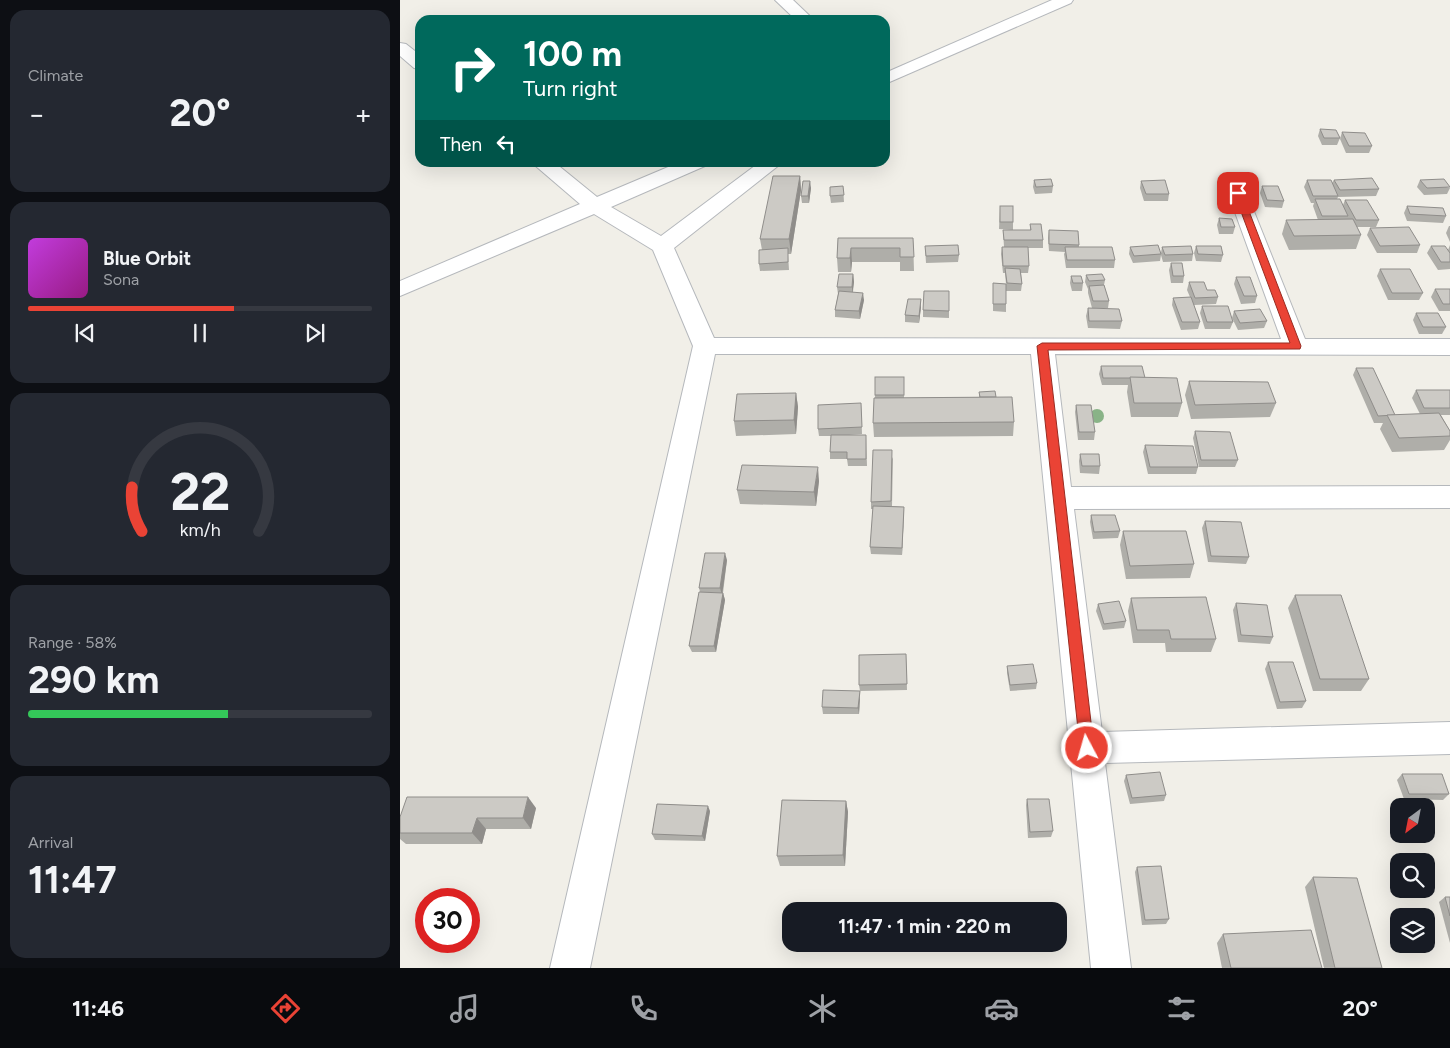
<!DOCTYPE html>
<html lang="en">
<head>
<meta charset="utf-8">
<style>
	body { margin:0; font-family:Figtree,sans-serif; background:#242831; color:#f1f3f6; height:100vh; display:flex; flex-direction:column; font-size:19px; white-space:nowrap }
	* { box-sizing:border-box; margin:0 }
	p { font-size:16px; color:#9ea1a6 }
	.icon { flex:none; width:28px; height:28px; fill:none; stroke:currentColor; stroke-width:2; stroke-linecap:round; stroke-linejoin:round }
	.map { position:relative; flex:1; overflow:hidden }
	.drawer { display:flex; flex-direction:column; gap:10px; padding:10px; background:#0d0f14; width:400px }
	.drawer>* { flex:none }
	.guide { position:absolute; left:15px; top:15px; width:475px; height:152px; border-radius:15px; box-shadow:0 5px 20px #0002; background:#00695c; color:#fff; overflow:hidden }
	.needle { width:32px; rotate:212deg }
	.buttons { position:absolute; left:990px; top:798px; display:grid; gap:10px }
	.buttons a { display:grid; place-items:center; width:45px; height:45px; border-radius:10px; background:#171b24; box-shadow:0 5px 20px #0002; font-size:25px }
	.speed { position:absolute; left:15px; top:888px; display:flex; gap:10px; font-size:25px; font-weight:700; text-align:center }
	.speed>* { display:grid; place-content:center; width:65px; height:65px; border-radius:50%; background:#171b24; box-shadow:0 5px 20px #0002; line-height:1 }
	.speed .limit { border:8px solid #d22; background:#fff; color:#111 }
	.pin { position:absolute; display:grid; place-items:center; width:42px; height:42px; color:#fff; margin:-21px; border-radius:10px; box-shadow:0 2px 8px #0006 }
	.me { position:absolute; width:55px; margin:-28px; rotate:354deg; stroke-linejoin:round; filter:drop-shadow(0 0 4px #0008) }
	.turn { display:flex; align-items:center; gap:18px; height:105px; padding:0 25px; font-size:22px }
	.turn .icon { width:65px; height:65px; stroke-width:2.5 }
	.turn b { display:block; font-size:35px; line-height:42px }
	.then { display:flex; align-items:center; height:48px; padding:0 25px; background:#0003; gap:10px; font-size:19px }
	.big { font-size:38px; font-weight:700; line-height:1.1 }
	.drawer .card { flex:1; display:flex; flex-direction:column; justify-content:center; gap:8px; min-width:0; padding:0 18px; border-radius:15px; background:#242831 }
	.drawer .dial { align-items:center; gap:0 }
	.dial svg { height:130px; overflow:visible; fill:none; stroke:#363941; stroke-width:7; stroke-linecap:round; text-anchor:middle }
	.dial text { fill:#f1f3f6; stroke:none }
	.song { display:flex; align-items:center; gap:15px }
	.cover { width:60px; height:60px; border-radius:8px; background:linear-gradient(135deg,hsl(290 70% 55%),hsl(310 70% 35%)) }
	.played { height:5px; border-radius:2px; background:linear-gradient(90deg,#ea4335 60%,#363941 60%) }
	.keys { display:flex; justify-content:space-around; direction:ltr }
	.heat { display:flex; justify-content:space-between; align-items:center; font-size:28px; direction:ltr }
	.charge { height:8px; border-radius:4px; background:linear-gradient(90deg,#34c759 58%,#363941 0) }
	.trip { position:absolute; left:382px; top:902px; width:285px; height:50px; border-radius:15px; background:#171b24; box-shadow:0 5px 20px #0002; font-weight:700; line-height:50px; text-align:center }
	.tab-bar { display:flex; height:80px; justify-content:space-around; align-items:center; background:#090b0e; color:#9ea1a6 }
	.tab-bar .icon { width:35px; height:35px }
	.tab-bar .selected { color:#ea4335 }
	.tab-bar b { font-size:22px; color:#f1f3f6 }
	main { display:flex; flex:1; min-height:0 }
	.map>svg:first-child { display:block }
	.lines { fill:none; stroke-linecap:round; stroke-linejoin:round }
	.minor-casing { stroke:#b5b8bc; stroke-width:2 }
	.minor { fill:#fff; fill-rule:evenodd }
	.tree { fill:#89b387 }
	.wall { fill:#afaea9 }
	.shaded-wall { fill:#8f8d8a }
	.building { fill:#cccac5; stroke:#8f8d8a }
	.route { fill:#ea4335; stroke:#982c22 }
</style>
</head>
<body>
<main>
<section class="drawer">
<div class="card"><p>Climate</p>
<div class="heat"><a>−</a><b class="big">20°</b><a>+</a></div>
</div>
<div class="card">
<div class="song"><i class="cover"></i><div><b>Blue Orbit</b><p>Sona</p></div></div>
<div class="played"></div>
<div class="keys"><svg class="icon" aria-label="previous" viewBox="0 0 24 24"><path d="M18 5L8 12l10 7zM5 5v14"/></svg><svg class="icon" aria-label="pause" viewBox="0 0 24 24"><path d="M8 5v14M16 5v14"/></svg><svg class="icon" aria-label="next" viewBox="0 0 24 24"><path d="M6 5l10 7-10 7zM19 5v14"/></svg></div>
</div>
<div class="card dial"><svg viewBox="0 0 100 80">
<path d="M14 69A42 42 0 1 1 86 69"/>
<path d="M14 69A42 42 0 0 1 8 42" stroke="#ea4335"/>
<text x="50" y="56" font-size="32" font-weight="700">22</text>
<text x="50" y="72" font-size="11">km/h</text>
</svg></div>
<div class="card"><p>Range · 58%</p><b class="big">290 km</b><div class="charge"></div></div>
<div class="card"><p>Arrival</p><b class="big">11:47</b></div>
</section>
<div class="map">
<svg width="1050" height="968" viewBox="0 0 1050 968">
	<rect width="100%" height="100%" fill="#f1efe8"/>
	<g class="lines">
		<!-- minor casing -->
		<g class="minor-casing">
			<g id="minor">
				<path d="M 375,0 L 393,0 L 414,20 L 396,20 Z"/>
				<path d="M 652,0 L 673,0 L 671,3 L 485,84 L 485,73 Z"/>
				<path d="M 0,43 L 6,44 L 20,55 L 20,69 L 14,68 L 0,56 Z"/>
				<path d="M 131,162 L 154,162 L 197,197 L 280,162 L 308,162 L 305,166 L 211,207 L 261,236 L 360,162 L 383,162 L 274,248 L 314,338 L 881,339 L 828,193 L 831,189 L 838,187 L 845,189 L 905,339 L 1050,339 L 1050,355 L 655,354 L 671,487 L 1050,486 L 1050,508 L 674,509 L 702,732 L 1050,722 L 1050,754 L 705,763 L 731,968 L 691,968 L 631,354 L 315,354 L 190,968 L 150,968 L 293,346 L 253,250 L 194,214 L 0,296 L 0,281 L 180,204 Z"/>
			</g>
		</g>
		<!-- minor -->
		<use href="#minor" class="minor"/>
	</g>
	<!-- trees -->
	<circle class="tree" cx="697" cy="416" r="7"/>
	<!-- wall -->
	<g class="wall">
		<path d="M 920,129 L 940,138 L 937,145 L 922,145 L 918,136 Z"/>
		<path d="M 942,132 L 972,146 L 969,153 L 946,153 L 940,139 Z"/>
		<path d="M 400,176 L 401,190 L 391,254 L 388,254 L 389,270 L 360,271 L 359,264 L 362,250 L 360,239 Z"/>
		<path d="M 634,180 L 653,186 L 652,193 L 635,194 L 633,187 Z"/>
		<path d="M 907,180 L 932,183 L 934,180 L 979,189 L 976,196 L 938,197 L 937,199 L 943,205 L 945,200 L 979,220 L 976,227 L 957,227 L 961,235 L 956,249 L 889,250 L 882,234 L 886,220 L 918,220 L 913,206 L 914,203 L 911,203 L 904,187 Z"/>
		<path d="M 1020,180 L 1050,188 L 1047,194 L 1024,195 L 1017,187 Z"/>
		<path d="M 741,181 L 769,194 L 768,201 L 744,201 L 740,188 Z"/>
		<path d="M 443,186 L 444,202 L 431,203 L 430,196 Z"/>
		<path d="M 862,186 L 884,201 L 882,208 L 865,207 L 860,193 Z"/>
		<path d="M 411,188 L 409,203 L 402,203 L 401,196 Z"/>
		<path d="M 600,206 L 613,222 L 613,230 L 599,229 Z"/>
		<path d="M 1007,206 L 1046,216 L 1043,223 L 1007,221 L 1004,213 Z"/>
		<path d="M 819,218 L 835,227 L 833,234 L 819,234 L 817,225 Z"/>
		<path d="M 630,224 L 643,240 L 643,248 L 628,248 L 629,266 L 628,273 L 621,273 L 622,284 L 621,291 L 606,291 L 606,312 L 593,311 L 593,283 L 606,284 L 605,273 L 603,273 L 601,254 L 602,247 L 604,247 L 603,230 L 630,230 Z"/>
		<path d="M 1049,226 L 1050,226 L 1050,242 L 1046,233 Z"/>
		<path d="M 970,228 L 1020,245 L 1017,253 L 977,253 L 967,235 Z"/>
		<path d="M 649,230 L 679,245 L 679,247 L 715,260 L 714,268 L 666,268 L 664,254 L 665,252 L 649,251 L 648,238 Z"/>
		<path d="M 438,238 L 513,238 L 514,271 L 500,271 L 500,262 L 452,262 L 451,272 L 438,272 L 437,258 Z"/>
		<path d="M 1050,245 L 1050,269 L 1038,270 L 1027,253 L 1031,246 L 1048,250 Z"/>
		<path d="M 525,246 L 559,255 L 558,262 L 526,263 Z"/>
		<path d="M 796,246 L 823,255 L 821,262 L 796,261 L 794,253 Z"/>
		<path d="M 730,247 L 761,253 L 762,247 L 793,254 L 792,261 L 763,262 L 761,255 L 760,261 L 733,263 L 729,254 Z"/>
		<path d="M 771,263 L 784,276 L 783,283 L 771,283 L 769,270 Z"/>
		<path d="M 980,269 L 1023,293 L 1019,300 L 988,300 L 977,276 Z"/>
		<path d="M 453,274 L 454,282 L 453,292 L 464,300 L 460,319 L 435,317 L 435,310 L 438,294 L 437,287 Z"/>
		<path d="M 686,275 L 705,280 L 704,285 L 709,301 L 708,308 L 694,308 L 722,321 L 720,329 L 688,328 L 686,316 L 688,308 L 692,308 L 688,293 L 688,289 L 685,282 Z"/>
		<path d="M 671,276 L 683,283 L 682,291 L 672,291 L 670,283 Z"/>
		<path d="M 836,277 L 857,296 L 855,303 L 841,304 L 834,284 Z"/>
		<path d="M 789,282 L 807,290 L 818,297 L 816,304 L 794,305 L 800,322 L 798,329 L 781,330 L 772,305 L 773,298 L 790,297 L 787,290 Z"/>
		<path d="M 1035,289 L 1050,289 L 1050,311 L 1039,311 L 1031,297 Z"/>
		<path d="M 549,291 L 549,318 L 523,317 L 523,310 Z"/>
		<path d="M 521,299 L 521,307 L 519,323 L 505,322 L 505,315 Z"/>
		<path d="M 802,306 L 833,322 L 830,329 L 805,329 L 800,313 Z"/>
		<path d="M 834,311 L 867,321 L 864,328 L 838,330 L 832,318 Z"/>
		<path d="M 1016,313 L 1046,327 L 1042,334 L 1019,334 L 1013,320 Z"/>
		<path d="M 701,366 L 745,378 L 782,403 L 778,417 L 731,417 L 727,392 L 728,385 L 702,385 L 699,374 Z"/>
		<path d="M 956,368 L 995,415 L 1020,414 L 1012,398 L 1016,390 L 1050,390 L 1050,415 L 1041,415 L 1050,431 L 1050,440 L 1044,450 L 992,452 L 980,429 L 983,423 L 974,423 L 953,375 Z"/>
		<path d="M 475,377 L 504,377 L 504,398 L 579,397 L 579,392 L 596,397 L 614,422 L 613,436 L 474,437 L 473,423 L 475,398 Z"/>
		<path d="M 789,381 L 876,403 L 870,417 L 791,419 L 785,395 Z"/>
		<path d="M 396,393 L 398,407 L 396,434 L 336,436 L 334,421 Z"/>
		<path d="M 461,403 L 462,434 L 449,435 L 466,435 L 467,466 L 448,466 L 447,459 L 430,459 L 430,452 L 431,436 L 419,436 L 418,429 Z"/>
		<path d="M 676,405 L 695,432 L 694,440 L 678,440 L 675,412 Z"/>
		<path d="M 795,431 L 838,460 L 835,467 L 799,467 L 793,438 Z"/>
		<path d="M 745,445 L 798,467 L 796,474 L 748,474 L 743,452 Z"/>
		<path d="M 680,454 L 700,466 L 699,474 L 680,473 L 679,461 Z"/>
		<path d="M 493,457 L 492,506 L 504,507 L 502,555 L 471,554 L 470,547 L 473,509 L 471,509 L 471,502 Z"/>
		<path d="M 419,481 L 416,506 L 340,504 L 337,490 Z"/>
		<path d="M 691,515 L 720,531 L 718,538 L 693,539 L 690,522 Z"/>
		<path d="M 805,521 L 849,557 L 846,564 L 808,562 L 802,528 Z"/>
		<path d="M 723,531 L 794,564 L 790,578 L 726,579 L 720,545 Z"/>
		<path d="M 327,560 L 323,593 L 325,600 L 316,652 L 292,652 L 289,646 L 300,592 L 299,588 Z"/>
		<path d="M 895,595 L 969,679 L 961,691 L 913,691 L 888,608 Z"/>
		<path d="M 731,598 L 816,639 L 811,652 L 766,652 L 765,643 L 733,643 L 728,611 Z"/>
		<path d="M 836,603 L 873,637 L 870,644 L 838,642 L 833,610 Z"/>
		<path d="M 698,604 L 726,621 L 724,628 L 703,630 L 696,611 Z"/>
		<path d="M 506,654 L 507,690 L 460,691 L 460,697 L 459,714 L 423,714 L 422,707 L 460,691 L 459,685 Z"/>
		<path d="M 868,662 L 906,701 L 902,708 L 877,709 L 865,669 Z"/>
		<path d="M 607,666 L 637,683 L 636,689 L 610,691 L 607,673 Z"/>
		<path d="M 1002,774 L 1049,794 L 1043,800 L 1004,799 L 997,780 Z"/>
		<path d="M 726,775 L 766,795 L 764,801 L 730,804 L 724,781 Z"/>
		<path d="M 627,799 L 653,831 L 651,837 L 628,838 L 626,805 Z"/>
		<path d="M 446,801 L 448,812 L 445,866 L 380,866 L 377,856 Z"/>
		<path d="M 136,808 L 131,829 L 86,829 L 82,844 L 6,844 L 0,839 L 0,817 Z"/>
		<path d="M 310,811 L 305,841 L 255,840 L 252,834 Z"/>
		<path d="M 737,867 L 769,919 L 766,924 L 742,925 L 735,872 Z"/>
		<path d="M 913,877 L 982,968 L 924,968 L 905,887 Z"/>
		<path d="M 1045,897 L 1050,897 L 1050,943 L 1039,902 Z"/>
		<path d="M 823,934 L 922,968 L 822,968 L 817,943 Z"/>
	</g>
	<!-- shaded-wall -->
	<g class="shaded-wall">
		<path d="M 400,176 L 401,190 L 391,254 L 389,239 Z"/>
		<path d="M 410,181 L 411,188 L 409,203 L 408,196 Z"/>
		<path d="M 451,248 L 452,262 L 451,272 L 450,258 Z"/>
		<path d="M 453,274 L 454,282 L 452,295 L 452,287 Z"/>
		<path d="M 463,293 L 464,300 L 460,319 L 459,311 Z"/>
		<path d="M 521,299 L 521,307 L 519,323 L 519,316 Z"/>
		<path d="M 396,393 L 398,407 L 396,434 L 394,420 Z"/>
		<path d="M 418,467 L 419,481 L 416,506 L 414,492 Z"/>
		<path d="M 504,507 L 504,514 L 502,555 L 502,548 Z"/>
		<path d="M 325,553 L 327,560 L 322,595 L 320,588 Z"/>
		<path d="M 323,593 L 325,600 L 316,652 L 314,646 Z"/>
		<path d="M 460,691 L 460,697 L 459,714 L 458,708 Z"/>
		<path d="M 128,797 L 136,808 L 131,829 L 123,818 Z"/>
		<path d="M 446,801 L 448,812 L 445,866 L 443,855 Z"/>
		<path d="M 308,806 L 310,811 L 305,841 L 302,836 Z"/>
		<path d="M 77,818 L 86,829 L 82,844 L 72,833 Z"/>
	</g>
	<!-- building -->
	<g class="building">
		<path d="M 920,129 L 936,130 L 940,138 L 924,138 Z"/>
		<path d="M 942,132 L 965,133 L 972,146 L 949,146 Z"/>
		<path d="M 373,176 L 400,176 L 389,239 L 360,239 Z"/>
		<path d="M 972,178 L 979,189 L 940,190 L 934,180 Z"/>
		<path d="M 651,179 L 653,186 L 636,187 L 634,180 Z"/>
		<path d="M 1044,179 L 1050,187 L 1027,188 L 1020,180 Z"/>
		<path d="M 765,180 L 769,194 L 746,194 L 741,181 Z"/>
		<path d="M 907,180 L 931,180 L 938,196 L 913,196 Z"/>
		<path d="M 403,181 L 410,181 L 408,196 L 401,196 Z"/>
		<path d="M 443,186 L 444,195 L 430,196 L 430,187 Z"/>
		<path d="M 862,186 L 878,186 L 884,201 L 867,200 Z"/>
		<path d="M 915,199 L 940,199 L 948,216 L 922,216 Z"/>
		<path d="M 945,200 L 967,200 L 979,220 L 956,220 Z"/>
		<rect x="600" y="206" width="13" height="16"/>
		<path d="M 1007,206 L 1043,208 L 1046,216 L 1010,214 Z"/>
		<path d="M 819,218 L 832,219 L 835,227 L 821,227 Z"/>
		<path d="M 953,219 L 961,235 L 894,236 L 886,220 Z"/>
		<path d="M 630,224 L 641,224 L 643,240 L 604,240 L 603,230 L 631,230 Z"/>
		<path d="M 1009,227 L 1020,245 L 980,246 L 970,228 Z"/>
		<path d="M 649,230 L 678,231 L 679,245 L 649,244 Z"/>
		<path d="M 438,238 L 513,238 L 514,257 L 500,257 L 500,248 L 451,248 L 450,258 L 437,258 Z"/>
		<path d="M 558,245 L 559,255 L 526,256 L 525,246 Z"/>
		<path d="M 758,245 L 761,254 L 734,256 L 730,247 Z"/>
		<path d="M 791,246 L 793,254 L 765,255 L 762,247 Z"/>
		<path d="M 796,246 L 821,246 L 823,255 L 798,254 Z"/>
		<path d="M 1031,246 L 1045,246 L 1050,253 L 1050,262 L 1041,262 Z"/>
		<path d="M 602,247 L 628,247 L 629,266 L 603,266 Z"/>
		<path d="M 665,247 L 712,247 L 715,260 L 667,260 Z"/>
		<path d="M 388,248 L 388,262 L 359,264 L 359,250 Z"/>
		<path d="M 771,263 L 782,263 L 784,276 L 773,276 Z"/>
		<path d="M 605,268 L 620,269 L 622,284 L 607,283 Z"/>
		<path d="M 980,269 L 1010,269 L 1023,293 L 992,293 Z"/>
		<path d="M 439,274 L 453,274 L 452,287 L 437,287 Z"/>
		<path d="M 702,274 L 705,280 L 689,281 L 686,275 Z"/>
		<path d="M 671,276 L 681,276 L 683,283 L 673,283 Z"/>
		<path d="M 836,277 L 850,277 L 857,296 L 844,296 Z"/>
		<path d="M 789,282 L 804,282 L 807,290 L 815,290 L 818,297 L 795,298 Z"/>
		<path d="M 593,283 L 606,284 L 606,304 L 593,304 Z"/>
		<path d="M 704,285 L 709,301 L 693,301 L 689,286 Z"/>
		<path d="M 1035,289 L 1050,289 L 1050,304 L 1043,304 Z"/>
		<path d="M 439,291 L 463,293 L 459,311 L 435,310 Z"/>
		<path d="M 524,291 L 549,291 L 549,311 L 523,310 Z"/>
		<path d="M 791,297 L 800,322 L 782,322 L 773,298 Z"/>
		<path d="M 508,299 L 521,299 L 519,316 L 505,315 Z"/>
		<path d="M 802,306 L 828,306 L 833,322 L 807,322 Z"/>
		<path d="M 688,308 L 719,309 L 722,321 L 689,321 Z"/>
		<path d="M 860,309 L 867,321 L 840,323 L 834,311 Z"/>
		<path d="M 1016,313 L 1038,313 L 1046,327 L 1023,327 Z"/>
		<path d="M 701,366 L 742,366 L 745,378 L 703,378 Z"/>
		<path d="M 956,368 L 973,368 L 995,415 L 978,416 Z"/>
		<rect x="475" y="377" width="29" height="18"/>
		<path d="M 730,377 L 777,378 L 782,403 L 734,403 Z"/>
		<path d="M 789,381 L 868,382 L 876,403 L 795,405 Z"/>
		<path d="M 1016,390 L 1050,390 L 1050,408 L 1024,408 Z"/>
		<path d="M 595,391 L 596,397 L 580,397 L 579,392 Z"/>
		<path d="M 396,393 L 394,420 L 334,421 L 337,394 Z"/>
		<path d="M 612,397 L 614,422 L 473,423 L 474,398 Z"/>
		<path d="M 461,403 L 462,427 L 418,429 L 418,405 Z"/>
		<path d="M 676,405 L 691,405 L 695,432 L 679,432 Z"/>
		<path d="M 1039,413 L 1050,431 L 1050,436 L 999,438 L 987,415 Z"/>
		<path d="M 795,431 L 830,432 L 838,460 L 801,460 Z"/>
		<path d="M 431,435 L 466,435 L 466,459 L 447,459 L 447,452 L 430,452 Z"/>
		<path d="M 745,445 L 793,446 L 798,467 L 750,467 Z"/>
		<path d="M 473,450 L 492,450 L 491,501 L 471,502 Z"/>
		<path d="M 680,454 L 699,454 L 700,466 L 682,466 Z"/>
		<path d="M 342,465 L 418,467 L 414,492 L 337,490 Z"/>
		<path d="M 473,506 L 504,507 L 502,548 L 470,547 Z"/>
		<path d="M 691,515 L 715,515 L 720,531 L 694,532 Z"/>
		<path d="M 805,521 L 841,522 L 849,557 L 811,556 Z"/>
		<path d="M 723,531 L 786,531 L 794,564 L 730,566 Z"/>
		<path d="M 305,553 L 325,553 L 320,588 L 299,588 Z"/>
		<path d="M 299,592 L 323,593 L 314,646 L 289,646 Z"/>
		<path d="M 895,595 L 941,595 L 969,679 L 920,679 Z"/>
		<path d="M 806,597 L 816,639 L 771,639 L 769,630 L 737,630 L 731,598 Z"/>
		<path d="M 719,601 L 726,621 L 704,624 L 698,604 Z"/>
		<path d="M 836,603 L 867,605 L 873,637 L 841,635 Z"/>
		<path d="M 506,654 L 507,684 L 459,685 L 459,655 Z"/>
		<path d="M 868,662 L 893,662 L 906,701 L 880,702 Z"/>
		<path d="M 633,664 L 637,683 L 610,685 L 607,666 Z"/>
		<path d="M 423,690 L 460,691 L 458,708 L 422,707 Z"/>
		<path d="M 760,772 L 766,795 L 732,798 L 726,775 Z"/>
		<path d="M 1002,774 L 1042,774 L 1049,794 L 1009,794 Z"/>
		<path d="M 7,797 L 128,797 L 123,818 L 77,818 L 72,833 L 0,833 L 0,817 Z"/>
		<path d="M 627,799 L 649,799 L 653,831 L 630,832 Z"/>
		<path d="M 382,800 L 446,801 L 443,855 L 377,856 Z"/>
		<path d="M 257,804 L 308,806 L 302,836 L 252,834 Z"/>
		<path d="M 761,866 L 769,919 L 745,920 L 737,867 Z"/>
		<path d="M 913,877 L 957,878 L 982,968 L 935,968 Z"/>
		<path d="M 1045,897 L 1050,897 L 1050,916 Z"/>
		<path d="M 911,930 L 922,968 L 831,968 L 823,934 Z"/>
	</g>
	<!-- route -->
	<path class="route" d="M 838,190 L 842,193 L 901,346 L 900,349 L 648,350 L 694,748 L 692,753 L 687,755 L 682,753 L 680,748 L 637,346 L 642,343 L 890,343 L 834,193 Z"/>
</svg>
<div class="buttons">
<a><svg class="needle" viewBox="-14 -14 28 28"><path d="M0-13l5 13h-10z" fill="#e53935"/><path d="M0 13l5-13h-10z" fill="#9ea1a6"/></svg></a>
<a><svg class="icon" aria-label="search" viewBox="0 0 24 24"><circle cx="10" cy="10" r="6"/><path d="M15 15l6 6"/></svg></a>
<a><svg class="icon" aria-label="layers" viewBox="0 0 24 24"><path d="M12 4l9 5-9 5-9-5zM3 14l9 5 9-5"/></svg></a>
</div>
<div class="speed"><div class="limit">30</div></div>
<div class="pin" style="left:838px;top:193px;background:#d93025"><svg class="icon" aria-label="arrive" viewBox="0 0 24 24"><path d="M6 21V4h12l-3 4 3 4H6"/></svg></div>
<svg class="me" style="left:687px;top:748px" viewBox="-20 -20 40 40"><circle r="17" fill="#ea4335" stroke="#fff" stroke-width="3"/><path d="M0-11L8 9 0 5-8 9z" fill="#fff"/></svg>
<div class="trip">11:47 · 1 min · 220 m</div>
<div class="guide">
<div class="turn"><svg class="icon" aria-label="right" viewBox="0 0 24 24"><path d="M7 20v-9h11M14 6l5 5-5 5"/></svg><div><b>100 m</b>Turn right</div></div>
<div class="then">Then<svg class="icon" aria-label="left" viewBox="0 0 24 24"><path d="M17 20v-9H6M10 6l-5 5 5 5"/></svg></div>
</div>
</div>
</main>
<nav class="tab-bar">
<b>11:46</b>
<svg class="icon selected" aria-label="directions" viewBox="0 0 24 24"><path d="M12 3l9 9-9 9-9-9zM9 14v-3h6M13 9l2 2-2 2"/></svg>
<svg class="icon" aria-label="music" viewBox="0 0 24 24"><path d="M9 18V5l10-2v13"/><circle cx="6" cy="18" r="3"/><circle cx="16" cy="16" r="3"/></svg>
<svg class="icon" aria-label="phone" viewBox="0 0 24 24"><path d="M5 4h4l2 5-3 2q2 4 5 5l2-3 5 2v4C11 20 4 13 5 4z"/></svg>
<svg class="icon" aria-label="climate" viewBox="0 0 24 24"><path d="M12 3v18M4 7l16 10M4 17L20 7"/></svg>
<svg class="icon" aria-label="car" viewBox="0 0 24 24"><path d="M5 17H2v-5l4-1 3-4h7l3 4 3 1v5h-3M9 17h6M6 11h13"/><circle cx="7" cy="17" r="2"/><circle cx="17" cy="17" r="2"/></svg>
<svg class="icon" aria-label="filters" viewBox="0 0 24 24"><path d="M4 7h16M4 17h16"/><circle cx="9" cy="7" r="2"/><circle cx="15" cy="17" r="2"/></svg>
<b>20°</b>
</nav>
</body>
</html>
